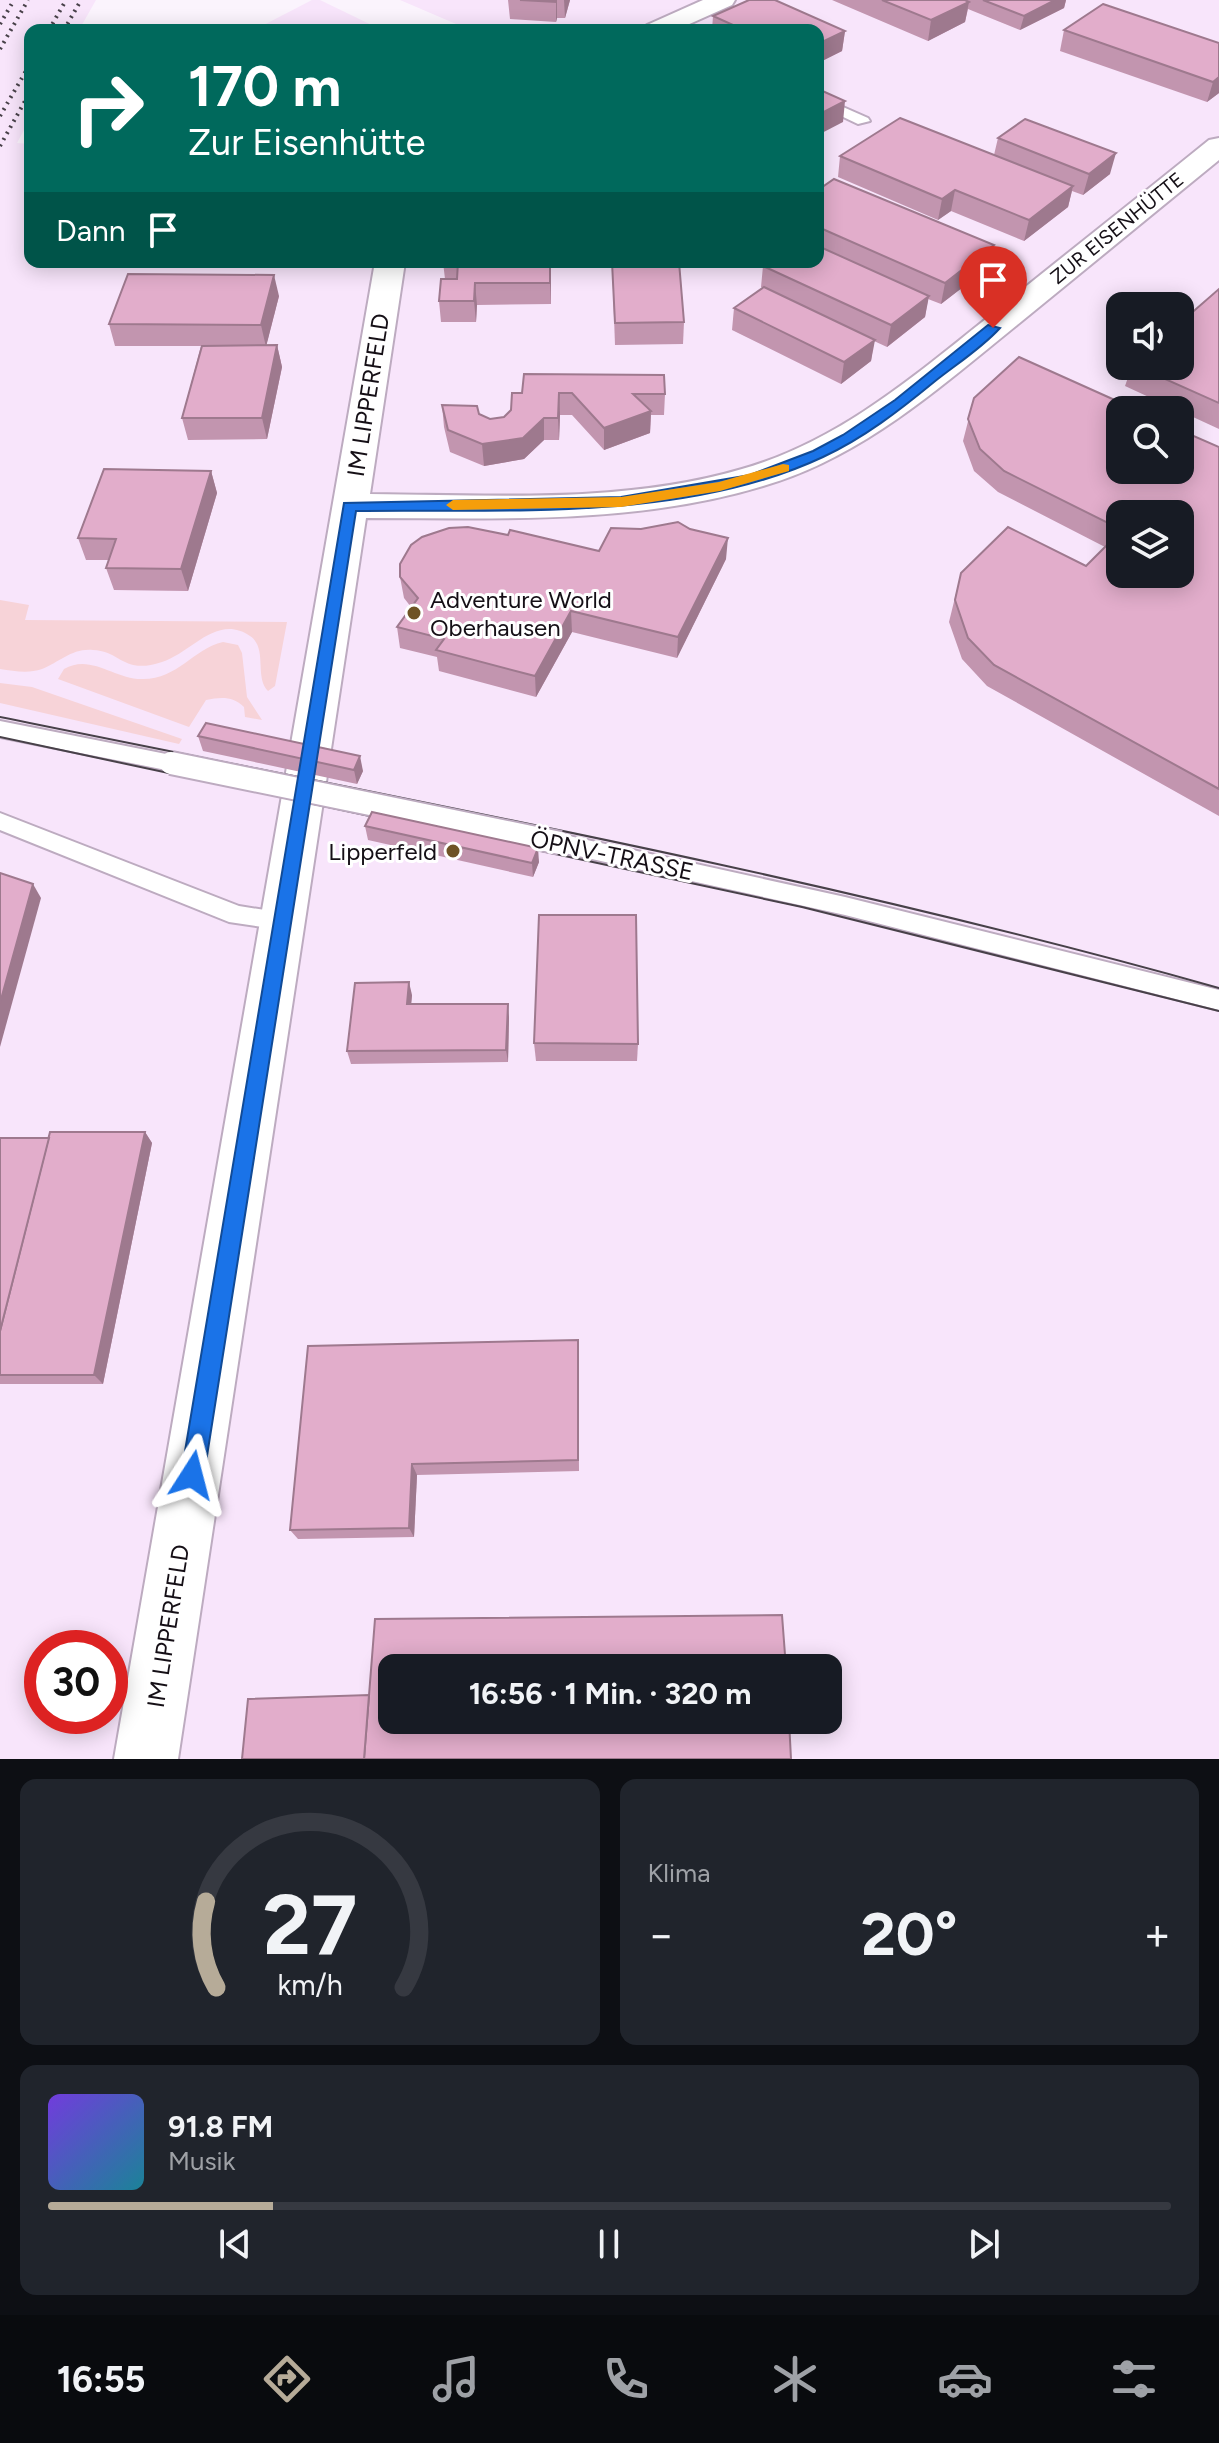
<!DOCTYPE html>
<html lang="de">
<head>
<meta charset="utf-8">
<style>
	body { margin:0; font-family:Figtree,sans-serif; background:#20242c; color:#f1f3f6; height:100vh; display:flex; flex-direction:column; font-size:30px; white-space:nowrap }
	* { box-sizing:border-box; margin:0 }
	p { font-size:26px; color:#9ea1a6 }
	.icon { flex:none; width:44px; height:44px; fill:none; stroke:currentColor; stroke-width:2; stroke-linecap:round; stroke-linejoin:round }
	.map { position:relative; height:1759px; overflow:hidden }
	.drawer { display:flex; flex-direction:column; gap:20px; padding:20px; background:#0d0f14; flex:1 }
	.drawer>* { flex:none }
	.top-card { position:absolute; left:24px; top:24px; width:800px; height:244px; border-radius:16px; box-shadow:0 4px 20px #0003; background:#00695c; color:#fff; overflow:hidden }
	.fabs { position:absolute; left:1106px; top:292px; display:grid; gap:16px }
	.fabs a { display:grid; place-items:center; width:88px; height:88px; border-radius:16px; background:#171b24; box-shadow:0 4px 20px #0003; font-size:40px }
	.speed { position:absolute; left:24px; top:1630px; display:flex; gap:16px; font-size:40px; font-weight:700; text-align:center }
	.speed>* { display:grid; place-content:center; width:104px; height:104px; border-radius:50%; background:#171b24; box-shadow:0 4px 20px #0003; line-height:1 }
	.speed .limit { border:12px solid #d22; background:#fff; color:#111 }
	.pin { position:absolute; display:grid; place-items:center; width:68px; height:68px; color:#fff; margin:-82px -34px; border-radius:50% 50% 50% 0; rotate:-45deg; box-shadow:0 0 8px #0007 }
	.pin .icon { rotate:45deg }
	.me { position:absolute; width:88px; margin:-44px; rotate:9deg; stroke-linejoin:round; filter:drop-shadow(0 0 6px #0008) }
	.turn { display:flex; align-items:center; gap:28px; height:168px; padding:0 32px; font-size:36px }
	.turn .icon { width:104px; height:104px; stroke-width:2.5 }
	.turn b { display:block; font-size:56px; line-height:68px }
	.then { display:flex; align-items:center; height:76px; padding:0 32px; background:#0003; gap:16px; font-size:30px }
	.big { font-size:60px; font-weight:700; line-height:1.1 }
	.drawer .widget { flex:1; display:flex; flex-direction:column; justify-content:center; gap:12px; min-width:0; padding:0 28px; border-radius:16px; background:#20242c }
	.drawer .dial { align-items:center; gap:0 }
	.dial svg { height:208px; overflow:visible; fill:none; stroke:#363941; stroke-width:7; stroke-linecap:round; text-anchor:middle }
	.dial text { fill:#f1f3f6; stroke:none }
	.song { display:flex; align-items:center; gap:24px }
	.cover { width:96px; height:96px; border-radius:12px; background:linear-gradient(135deg,hsl(260 70% 55%),hsl(190 70% 35%)) }
	.played { height:8px; border-radius:4px; background:linear-gradient(90deg,#b6ab98 20%,#363941 20%) }
	.keys { display:flex; justify-content:space-around; direction:ltr }
	.heat { display:flex; justify-content:space-between; align-items:center; font-size:44px; direction:ltr }
	.drawer .tiles { flex:1; display:grid; gap:20px; grid-template-columns:1fr 1fr }
	.widget:last-child { grid-column:span 2 }
	.trip { position:absolute; left:378px; top:1654px; width:464px; height:80px; border-radius:16px; background:#171b24; box-shadow:0 4px 20px #0003; font-weight:700; line-height:80px; text-align:center }
	.menu { display:flex; height:128px; justify-content:space-around; align-items:center; background:#090b0e; color:#9ea1a6 }
	.menu .icon { width:56px; height:56px }
	.menu .active { color:#b6ab98 }
	.menu b { font-size:36px; color:#f1f3f6 }
	.map>svg:first-child { display:block }
	.built { fill:#f8e5fb; fill-rule:evenodd }
	.green { fill:#f7d3d8 }
	.lines { fill:none; stroke-linecap:round; stroke-linejoin:round }
	.service-casing { stroke:#bdabc0; stroke-width:4 }
	.minor-casing { stroke:#bdabc0; stroke-width:4 }
	.service { fill:#fff; fill-rule:evenodd }
	.minor { fill:#fff; fill-rule:evenodd }
	.tram { stroke:#484149; stroke-width:2 }
	.rail { stroke:#484149; stroke-width:4; stroke-dasharray:2 5; stroke-linecap:butt }
	.service-bridge-casing { stroke:#bdabc0; stroke-width:26; stroke-linecap:butt }
	.service-bridge { stroke:#fff; stroke-width:22 }
	.wall { fill:#c295af; fill-rule:evenodd }
	.shaded-wall { fill:#9e798e }
	.building { fill:#e2adcb; stroke:#9e798e; stroke-width:2 }
	.route { fill:#1a73e8; stroke:#114b97; stroke-width:2 }
	.slow { fill:#f59e0b }
	.poi-dot { fill:#6e5325; stroke:#fff; stroke-width:3 }
	.labels { text-anchor:middle; dominant-baseline:central; stroke-width:6; stroke-linejoin:round; paint-order:stroke }
	.far-street-label { font-size:20px; fill:#150f16; stroke:#fff }
	.street-label { font-size:24px; fill:#150f16; stroke:#fff }
	.poi-label { font-size:24px; fill:#150f16; stroke:#fff; text-anchor:start }
</style>
</head>
<body>
<div class="map">
<svg width="1219" height="1759" viewBox="0 0 1219 1759">
	<rect width="100%" height="100%" fill="#fbf4fd"/>
	<!-- built -->
	<g class="built">
		<path d="M 0,0 L 96,0 L 79,30 L 30,30 L 30,119 L 17,143 L 30,144 L 30,262 L 818,262 L 818,30 L 470,30 L 400,0 L 1219,0 L 1219,1759 L 0,1759 ZM 1120,306 L 1180,306 L 1180,366 L 1120,366 ZM 1120,410 L 1180,410 L 1180,470 L 1120,470 ZM 1120,514 L 1180,514 L 1180,574 L 1120,574 ZM 42,1648 L 110,1648 L 110,1716 L 42,1716 ZM 392,1668 L 828,1668 L 828,1720 L 392,1720 Z"/>
		<path d="M 312,0 L 320,0 L 382,30 L 254,30 Z"/>
	</g>
	<!-- green -->
	<g class="green">
		<path d="M 0,600 L 29,605 L 25,620 L 287,622 L 275,686 L 268,691 C 254,677 268,648 250,636 C 217,613 191,653 162,662 C 123,675 121,651 93,650 C 72,648 60,662 42,669 C 28,674 14,671 0,669 Z"/>
		<path d="M 223,642 L 238,645 L 242,653 L 247,697 L 262,720 L 245,717 L 244,707 C 233,696 221,697 206,700 L 189,727 L 58,679 L 64,669 C 91,653 115,680 143,679 C 178,679 193,649 223,642 Z"/>
		<path d="M 0,683 L 32,687 L 182,739 L 179,744 L 0,703 Z"/>
	</g>
	<g class="lines">
		<!-- service casing -->
		<g class="service-casing">
			<g id="service">
				<path d="M 818,96 L 868,118 L 870,121 L 858,124 L 818,105 Z"/>
				<path d="M 0,721 L 171,755 L 178,757 L 181,763 L 178,769 L 171,771 L 0,737 Z"/>
				<path d="M 0,813 L 239,906 L 290,914 L 293,921 L 290,928 L 282,930 L 229,922 L 0,830 Z"/>
				<path d="M 560,834 L 845,897 L 1219,990 L 1219,1010 L 845,915 L 560,852 L 552,849 L 549,843 L 552,837 Z"/>
			</g>
		</g>
		<!-- minor casing -->
		<g class="minor-casing">
			<g id="minor">
				<path d="M 703,0 L 735,0 L 732,5 L 676,30 L 644,30 L 647,25 Z"/>
				<path d="M 1219,138 L 1219,160 C 1153,214 1088,267 1022,321 C 942,385 864,457 763,486 C 634,525 500,518 366,518 L 178,1759 L 114,1759 L 375,262 L 405,262 L 370,494 C 493,495 623,504 742,469 C 841,441 919,372 997,310 C 1067,253 1139,197 1209,140 Z"/>
			</g>
		</g>
		<!-- service -->
		<use href="#service" class="service"/>
		<!-- minor -->
		<use href="#minor" class="minor"/>
		<!-- tram -->
		<g class="tram">
			<path d="M 0,717 C 408,800 818,875 1219,988"/>
			<path d="M 0,737 L 393,821"/>
			<path d="M 518,846 L 802,907 L 1219,1011"/>
		</g>
		<!-- rail -->
		<g class="rail">
			<path d="M 0,24 L 14,0"/>
			<path d="M 49,30 L 66,0"/>
			<path d="M 64,30 L 81,0"/>
			<path d="M 0,49 L 28,0"/>
			<path d="M 0,116 L 30,64"/>
			<path d="M 0,146 L 30,92"/>
		</g>
		<!-- service-bridge casing -->
		<g class="service-bridge-casing">
			<path id="service-bridge" d="M 171,763 L 560,843"/>
		</g>
		<!-- service-bridge -->
		<use href="#service-bridge" class="service-bridge"/>
	</g>
	<!-- wall -->
	<g class="wall">
		<path d="M 508,0 L 570,0 L 565,18 L 557,18 L 556,22 L 510,19 Z"/>
		<path d="M 832,0 L 1066,0 L 1064,8 L 1020,30 L 968,9 L 965,22 L 928,41 Z"/>
		<path d="M 713,16 L 845,31 L 842,51 L 818,63 L 818,30 L 712,30 Z"/>
		<path d="M 1064,30 L 1219,43 L 1219,93 L 1207,102 L 1060,51 Z"/>
		<path d="M 998,138 L 1110,174 L 1083,195 L 1072,191 L 1068,207 L 1024,241 L 951,211 L 938,220 L 838,177 L 840,156 L 994,155 Z"/>
		<path d="M 818,190 L 994,245 L 989,267 L 941,304 L 928,299 L 925,317 L 887,347 L 874,341 L 871,361 L 841,384 L 732,330 L 734,308 L 763,288 L 761,287 L 763,266 L 818,262 Z"/>
		<path d="M 443,262 L 551,262 L 551,304 L 477,305 L 476,322 L 441,322 L 439,301 L 445,279 Z"/>
		<path d="M 612,262 L 679,262 L 684,322 L 683,344 L 615,345 Z"/>
		<path d="M 1219,289 L 1219,429 L 1180,411 L 1180,410 L 1177,410 L 1125,386 L 1132,366 L 1180,366 Z"/>
		<path d="M 279,296 L 266,346 L 277,345 L 282,367 L 267,439 L 188,440 L 182,418 L 201,346 L 115,346 L 109,324 Z"/>
		<path d="M 512,393 L 665,394 L 664,415 L 651,415 L 650,433 L 604,450 L 572,415 L 560,415 L 559,440 L 544,440 L 524,459 L 484,466 L 450,452 L 444,427 L 442,405 L 479,414 L 490,419 L 504,417 L 511,410 Z"/>
		<path d="M 974,398 L 1219,447 L 1219,816 L 987,686 L 962,659 L 949,622 L 961,573 L 1086,566 L 1105,547 L 998,492 L 974,471 L 963,441 ZM 1120,514 L 1180,574 L 1120,574 Z"/>
		<path d="M 211,471 L 217,493 L 188,591 L 114,590 L 106,568 L 109,560 L 86,560 L 78,538 Z"/>
		<path d="M 508,535 L 599,551 L 726,559 L 677,658 L 572,632 L 536,697 L 439,671 L 437,657 L 400,648 L 397,627 L 411,607 L 404,598 L 400,577 Z"/>
		<path d="M 198,736 L 363,771 L 357,784 L 203,751 Z"/>
		<path d="M 365,826 L 539,862 L 533,877 L 368,840 Z"/>
		<path d="M 412,995 L 411,1004 L 509,1017 L 508,1062 L 351,1064 L 347,1051 Z"/>
		<path d="M 534,1043 L 638,1044 L 637,1061 L 536,1061 Z"/>
		<path d="M 145,1132 L 152,1143 L 103,1384 L 0,1384 L 0,1138 L 49,1138 Z"/>
		<path d="M 578,1354 L 579,1471 L 417,1475 L 414,1537 L 298,1539 L 290,1530 Z"/>
	</g>
	<!-- shaded-wall -->
	<g class="shaded-wall">
		<path d="M 557,0 L 557,18 L 556,22 L 556,2 Z"/>
		<path d="M 564,0 L 570,0 L 565,18 Z"/>
		<path d="M 1055,0 L 1066,0 L 1064,8 L 1020,30 L 1024,16 Z"/>
		<path d="M 969,2 L 965,22 L 928,41 L 931,20 Z"/>
		<path d="M 845,31 L 842,51 L 818,63 L 818,44 Z"/>
		<path d="M 1219,77 L 1219,93 L 1207,102 L 1213,82 Z"/>
		<path d="M 845,101 L 843,122 L 818,135 L 818,115 Z"/>
		<path d="M 1116,153 L 1110,174 L 1083,195 L 1089,174 Z"/>
		<path d="M 1073,186 L 1068,207 L 1024,241 L 1029,220 Z"/>
		<path d="M 955,190 L 951,211 L 938,220 L 942,199 Z"/>
		<path d="M 994,245 L 989,267 L 941,304 L 945,283 Z"/>
		<path d="M 550,262 L 551,262 L 551,304 L 550,283 Z"/>
		<path d="M 274,275 L 279,296 L 266,347 L 261,325 Z"/>
		<path d="M 475,283 L 477,305 L 476,322 L 474,301 Z"/>
		<path d="M 929,296 L 925,317 L 887,347 L 891,325 Z"/>
		<path d="M 875,340 L 871,361 L 841,384 L 844,362 Z"/>
		<path d="M 277,345 L 282,367 L 267,439 L 262,418 Z"/>
		<path d="M 559,393 L 560,415 L 559,440 L 558,418 Z"/>
		<path d="M 651,411 L 650,433 L 604,450 L 604,428 Z"/>
		<path d="M 544,418 L 544,440 L 524,459 L 484,466 L 482,444 Z"/>
		<path d="M 211,471 L 217,493 L 188,591 L 181,569 Z"/>
		<path d="M 728,538 L 726,559 L 677,658 L 678,637 Z"/>
		<path d="M 571,611 L 572,632 L 536,697 L 535,676 Z"/>
		<path d="M 360,756 L 363,771 L 357,784 L 354,770 Z"/>
		<path d="M 538,848 L 539,862 L 533,877 L 532,863 Z"/>
		<path d="M 33,884 L 41,898 L 0,1047 L 0,1003 Z"/>
		<path d="M 409,982 L 412,995 L 410,1017 L 407,1004 Z"/>
		<path d="M 508,1004 L 509,1017 L 508,1062 L 506,1050 Z"/>
		<path d="M 145,1132 L 152,1143 L 103,1384 L 94,1375 Z"/>
		<path d="M 412,1464 L 417,1475 L 414,1537 L 409,1528 Z"/>
	</g>
	<!-- building -->
	<g class="building">
		<path d="M 520,0 L 556,0 L 556,2 Z"/>
		<path d="M 749,0 L 775,0 L 845,31 L 818,44 L 818,30 L 744,30 L 713,16 Z"/>
		<path d="M 882,0 L 965,0 L 969,2 L 931,20 Z"/>
		<path d="M 983,0 L 1055,0 L 1024,16 Z"/>
		<path d="M 1103,4 L 1219,43 L 1219,77 L 1213,82 L 1064,30 Z"/>
		<path d="M 818,89 L 845,101 L 818,115 Z"/>
		<path d="M 900,118 L 1073,186 L 1029,220 L 955,190 L 942,199 L 840,156 Z"/>
		<path d="M 1025,119 L 1116,153 L 1089,174 L 998,138 Z"/>
		<path d="M 834,179 L 994,245 L 945,283 L 818,227 L 818,190 Z"/>
		<path d="M 818,246 L 929,296 L 891,325 L 763,266 L 768,262 L 818,262 Z"/>
		<path d="M 458,262 L 550,262 L 550,283 L 475,283 L 474,301 L 439,301 L 441,279 L 457,279 Z"/>
		<path d="M 612,262 L 679,262 L 684,322 L 615,323 Z"/>
		<path d="M 128,274 L 274,275 L 261,325 L 109,324 Z"/>
		<path d="M 764,287 L 875,340 L 844,362 L 734,308 Z"/>
		<path d="M 1219,289 L 1219,403 L 1136,366 L 1180,366 L 1180,323 Z"/>
		<path d="M 277,345 L 262,418 L 182,418 L 202,346 Z"/>
		<path d="M 1019,357 L 1137,410 L 1120,410 L 1120,470 L 1180,470 L 1180,430 L 1219,447 L 1219,789 L 994,665 L 968,638 L 955,600 L 961,573 L 1008,527 L 1086,566 L 1120,532 L 1120,574 L 1180,574 L 1180,514 L 1120,514 L 1120,529 L 1004,471 L 980,449 L 968,419 L 974,398 Z"/>
		<path d="M 524,374 L 664,375 L 665,394 L 633,394 L 651,411 L 604,428 L 572,393 L 559,393 L 558,418 L 544,418 L 523,438 L 482,444 L 448,430 L 442,405 L 477,406 L 479,414 L 490,419 L 504,417 L 511,410 L 512,393 L 522,393 Z"/>
		<path d="M 104,469 L 211,471 L 181,569 L 106,568 L 116,539 L 78,538 Z"/>
		<path d="M 678,522 L 690,529 L 728,538 L 678,637 L 571,611 L 535,676 L 436,650 L 444,639 L 397,627 L 418,598 L 400,577 L 400,564 L 411,545 L 422,537 L 449,528 L 468,527 L 508,535 L 510,530 L 599,551 L 611,528 L 641,529 Z"/>
		<path d="M 206,723 L 360,756 L 354,770 L 198,736 Z"/>
		<path d="M 372,812 L 538,848 L 532,863 L 365,826 Z"/>
		<path d="M 0,873 L 33,884 L 0,1003 Z"/>
		<path d="M 539,915 L 636,915 L 638,1044 L 534,1043 Z"/>
		<path d="M 409,982 L 407,1004 L 508,1004 L 506,1050 L 347,1051 L 355,983 Z"/>
		<path d="M 50,1132 L 145,1132 L 94,1375 L 0,1375 L 0,1331 Z"/>
		<path d="M 0,1138 L 49,1138 L 0,1331 Z"/>
		<path d="M 578,1340 L 578,1460 L 412,1464 L 409,1528 L 290,1530 L 308,1346 Z"/>
		<path d="M 782,1615 L 786,1668 L 392,1668 L 392,1720 L 789,1720 L 791,1759 L 364,1759 L 375,1619 Z"/>
		<path d="M 369,1695 L 364,1759 L 242,1759 L 248,1699 Z"/>
	</g>
	<!-- route -->
	<path class="route" d="M 988,325 L 1000,328 C 981,349 955,365 934,382 C 900,410 864,438 823,457 C 685,522 506,509 356,511 L 204,1475 L 201,1484 L 192,1487 L 184,1484 L 181,1475 L 344,503 L 621,497 L 750,475 L 813,451 L 843,435 L 895,400 Z"/>
	<!-- slow -->
	<path class="slow" d="M 783,464 L 789,465 L 789,471 L 720,491 L 621,507 L 453,510 L 446,505 L 453,500 L 621,497 L 719,482 Z"/>
	<!-- markers -->
	<g class="poi-dot">
		<circle cx="414" cy="613" r="8"/>
		<circle cx="453" cy="851" r="8"/>
	</g>
	<g class="labels">
		<!-- far-street labels -->
		<g class="far-street-label">
			<text transform="translate(1117 228) rotate(-39)">ZUR EISENHÜTTE</text>
		</g>
		<!-- street labels -->
		<g class="street-label">
			<text transform="translate(368 395) rotate(-81)">IM LIPPERFELD</text>
			<text transform="translate(612 855) rotate(12)">ÖPNV-TRASSE</text>
			<text transform="translate(168 1626) rotate(-81)">IM LIPPERFELD</text>
		</g>
		<!-- poi labels -->
		<g class="poi-label">
			<text x="430" y="599">Adventure World<tspan x="430" dy="28">Oberhausen</tspan></text>
			<text x="437" y="851" text-anchor="end">Lipperfeld</text>
		</g>
	</g>
</svg>
<div class="fabs">
<a><svg class="icon" aria-label="sound" viewBox="0 0 24 24"><path d="M4 9h4l5-4v14l-5-4H4zM17 9q2 3 0 6"/></svg></a>
<a><svg class="icon" aria-label="search" viewBox="0 0 24 24"><circle cx="10" cy="10" r="6"/><path d="M15 15l6 6"/></svg></a>
<a><svg class="icon" aria-label="layers" viewBox="0 0 24 24"><path d="M12 4l9 5-9 5-9-5zM3 14l9 5 9-5"/></svg></a>
</div>
<div class="speed"><div class="limit">30</div></div>
<div class="pin" style="left:993px;top:328px;background:#d93025"><svg class="icon" aria-label="arrive" viewBox="0 0 24 24"><path d="M6 21V4h12l-3 4 3 4H6"/></svg></div>
<svg class="me" style="left:192px;top:1475px" viewBox="-20 -20 40 40"><path d="M0-17L14 15 0 8-14 15z" fill="#1a73e8" stroke="#fff" stroke-width="4"/></svg>
<div class="trip">16:56 · 1 Min. · 320 m</div>
<div class="top-card">
<div class="turn"><svg class="icon" aria-label="right" viewBox="0 0 24 24"><path d="M7 20v-9h11M14 6l5 5-5 5"/></svg><div><b>170 m</b>Zur Eisenhütte</div></div>
<div class="then">Dann<svg class="icon" aria-label="arrive" viewBox="0 0 24 24"><path d="M6 21V4h12l-3 4 3 4H6"/></svg></div>
</div>
</div>
<section class="drawer">
<div class="tiles">
<div class="widget dial"><svg viewBox="0 0 100 80">
<path d="M14 69A42 42 0 1 1 86 69"/>
<path d="M14 69A42 42 0 0 1 10 36" stroke="#b6ab98"/>
<text x="50" y="56" font-size="32" font-weight="700">27</text>
<text x="50" y="72" font-size="11">km/h</text>
</svg></div>
<div class="widget"><p>Klima</p>
<div class="heat"><a>−</a><b class="big">20°</b><a>+</a></div>
</div>
<div class="widget">
<div class="song"><i class="cover"></i><div><b>91.8 FM</b><p>Musik</p></div></div>
<div class="played"></div>
<div class="keys"><svg class="icon" aria-label="previous" viewBox="0 0 24 24"><path d="M18 5L8 12l10 7zM5 5v14"/></svg><svg class="icon" aria-label="pause" viewBox="0 0 24 24"><path d="M8 5v14M16 5v14"/></svg><svg class="icon" aria-label="next" viewBox="0 0 24 24"><path d="M6 5l10 7-10 7zM19 5v14"/></svg></div>
</div>
</div>
</section>
<nav class="menu">
<b>16:55</b>
<svg class="icon active" aria-label="directions" viewBox="0 0 24 24"><path d="M12 3l9 9-9 9-9-9zM9 14v-3h6M13 9l2 2-2 2"/></svg>
<svg class="icon" aria-label="music" viewBox="0 0 24 24"><path d="M9 18V5l10-2v13"/><circle cx="6" cy="18" r="3"/><circle cx="16" cy="16" r="3"/></svg>
<svg class="icon" aria-label="phone" viewBox="0 0 24 24"><path d="M5 4h4l2 5-3 2q2 4 5 5l2-3 5 2v4C11 20 4 13 5 4z"/></svg>
<svg class="icon" aria-label="climate" viewBox="0 0 24 24"><path d="M12 3v18M4 7l16 10M4 17L20 7"/></svg>
<svg class="icon" aria-label="car" viewBox="0 0 24 24"><path d="M5 17H2v-5l4-1 3-4h7l3 4 3 1v5h-3M9 17h6M6 11h13"/><circle cx="7" cy="17" r="2"/><circle cx="17" cy="17" r="2"/></svg>
<svg class="icon" aria-label="filters" viewBox="0 0 24 24"><path d="M4 7h16M4 17h16"/><circle cx="9" cy="7" r="2"/><circle cx="15" cy="17" r="2"/></svg>
</nav>
</body>
</html>
